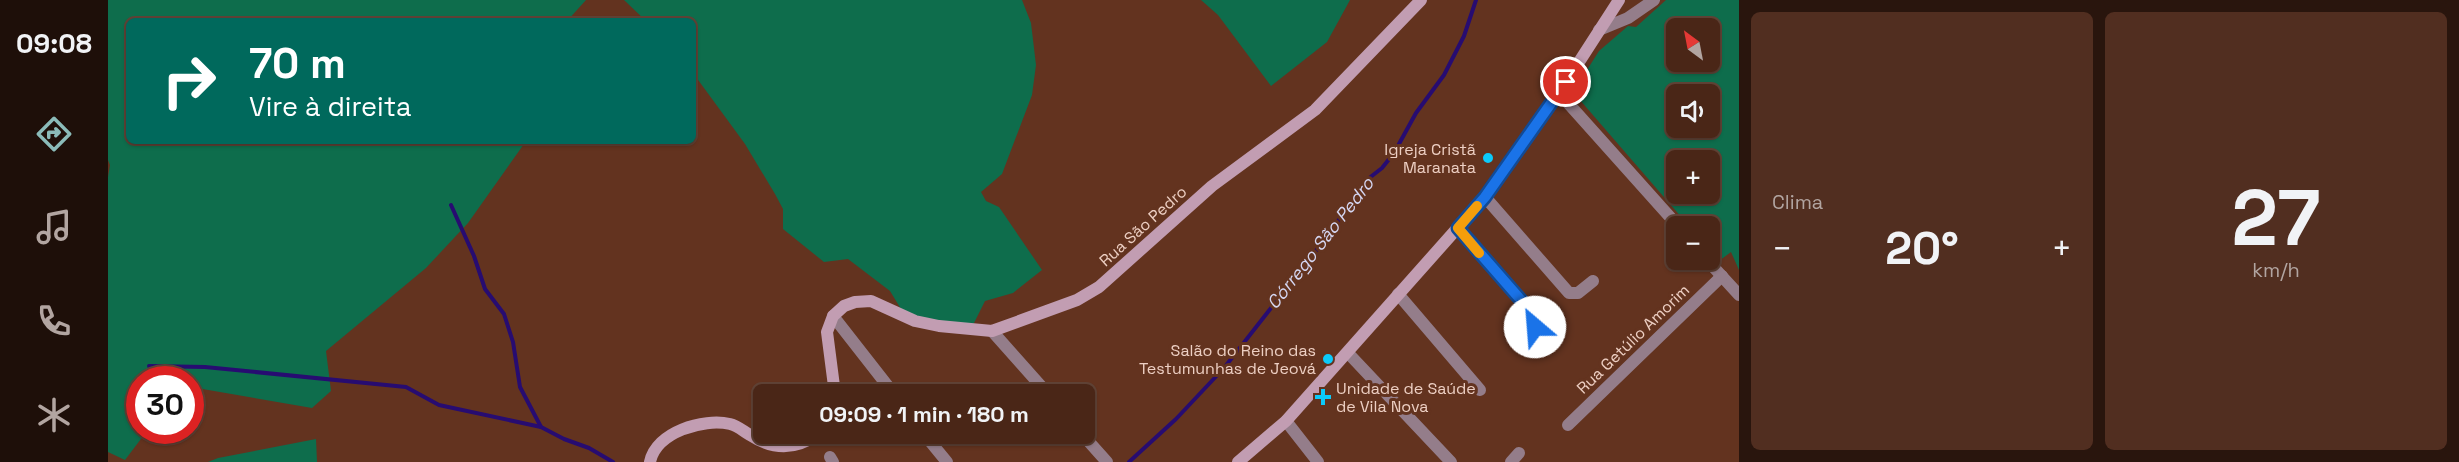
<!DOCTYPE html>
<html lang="pt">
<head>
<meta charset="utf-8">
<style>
	body { margin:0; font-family:"Space Grotesk",sans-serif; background:#512e20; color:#f1f3f6; height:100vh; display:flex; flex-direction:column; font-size:22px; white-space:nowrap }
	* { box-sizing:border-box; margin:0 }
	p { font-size:20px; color:#b2a5a1 }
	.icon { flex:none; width:33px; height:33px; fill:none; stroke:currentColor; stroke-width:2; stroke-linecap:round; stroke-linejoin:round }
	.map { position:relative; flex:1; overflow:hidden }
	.drawer { display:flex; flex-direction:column; gap:12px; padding:12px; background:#29150d; width:720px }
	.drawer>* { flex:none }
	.hud { position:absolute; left:18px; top:18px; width:570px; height:126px; border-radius:9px; box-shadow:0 2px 4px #0004,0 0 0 2px #614336; background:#00695c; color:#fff; overflow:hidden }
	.needle { width:39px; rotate:328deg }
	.tools { position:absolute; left:1558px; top:18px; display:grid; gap:12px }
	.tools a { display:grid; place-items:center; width:54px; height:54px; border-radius:9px; background:#4a2617; box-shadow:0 2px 4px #0004,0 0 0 2px #614336; font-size:30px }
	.speed { position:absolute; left:18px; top:366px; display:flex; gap:12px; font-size:30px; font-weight:700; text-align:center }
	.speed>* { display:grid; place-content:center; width:78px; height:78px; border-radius:50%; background:#4a2617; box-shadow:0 2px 4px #0004,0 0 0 2px #614336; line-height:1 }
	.speed .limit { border:9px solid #d22; background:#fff; color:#111 }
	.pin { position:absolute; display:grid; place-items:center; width:51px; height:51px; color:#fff; margin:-26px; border:3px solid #fff; border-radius:50%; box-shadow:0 2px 6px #0007 }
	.me { position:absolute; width:66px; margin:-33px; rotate:333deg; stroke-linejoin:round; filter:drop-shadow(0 0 4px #0008) }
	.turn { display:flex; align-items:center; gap:21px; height:126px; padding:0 24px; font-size:27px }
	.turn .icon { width:78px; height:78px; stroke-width:2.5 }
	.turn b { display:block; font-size:42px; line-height:51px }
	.big { font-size:45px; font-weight:700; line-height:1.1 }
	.drawer .tile { flex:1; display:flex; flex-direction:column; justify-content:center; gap:9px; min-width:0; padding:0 21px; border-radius:9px; background:#512e20 }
	.drawer .dial { align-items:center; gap:0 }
	.dial b { font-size:78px; line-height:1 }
	.heat { display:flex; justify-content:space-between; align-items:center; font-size:33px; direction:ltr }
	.drawer .tiles { flex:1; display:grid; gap:12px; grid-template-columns:repeat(2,1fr) }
	.trip { position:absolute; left:645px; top:384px; width:342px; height:60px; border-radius:9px; background:#4a2617; box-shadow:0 2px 4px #0004,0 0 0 2px #614336; font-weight:700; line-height:60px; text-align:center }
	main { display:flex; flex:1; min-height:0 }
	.tab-bar { display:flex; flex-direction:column; width:108px; justify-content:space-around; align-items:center; background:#1e0f09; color:#b2a5a1 }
	.tab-bar .icon { width:42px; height:42px }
	.tab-bar .selected { color:#8bbbb9 }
	.tab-bar b { font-size:27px; color:#f1f3f6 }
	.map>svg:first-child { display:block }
	.green { fill:#0e6d4c; fill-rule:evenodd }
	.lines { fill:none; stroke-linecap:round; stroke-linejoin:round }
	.stream { stroke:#270c71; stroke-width:4 }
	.street { stroke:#947d8a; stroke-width:12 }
	.secondary { stroke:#c29db2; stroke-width:12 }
	.route-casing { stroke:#114b97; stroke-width:15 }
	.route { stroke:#1a73e8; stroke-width:10 }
	.slow { stroke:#f59e0b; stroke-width:10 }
	.poi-dot { fill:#0ccafa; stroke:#63331f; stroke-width:2 }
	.labels { text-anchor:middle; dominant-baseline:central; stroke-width:6; stroke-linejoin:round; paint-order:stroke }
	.poi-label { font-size:16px; fill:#edcfc3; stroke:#63331f; text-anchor:end }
	.street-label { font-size:16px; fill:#edcfc3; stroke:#63331f }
	.water-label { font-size:18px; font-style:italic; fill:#d5d6f1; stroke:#63331f }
</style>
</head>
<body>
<main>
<nav class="tab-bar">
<b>09:08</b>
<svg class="icon selected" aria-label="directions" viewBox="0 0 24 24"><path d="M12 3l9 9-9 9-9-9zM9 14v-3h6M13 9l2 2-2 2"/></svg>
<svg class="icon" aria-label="music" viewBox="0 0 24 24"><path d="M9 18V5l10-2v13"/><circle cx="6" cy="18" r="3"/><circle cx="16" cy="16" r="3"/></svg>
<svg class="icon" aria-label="phone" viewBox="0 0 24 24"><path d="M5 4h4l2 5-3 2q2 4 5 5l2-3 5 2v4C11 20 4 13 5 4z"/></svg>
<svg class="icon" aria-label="climate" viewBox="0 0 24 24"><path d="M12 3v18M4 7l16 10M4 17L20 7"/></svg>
</nav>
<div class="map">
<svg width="1631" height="462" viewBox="0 0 1631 462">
	<rect width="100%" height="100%" fill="#63331f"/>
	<!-- green -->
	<g class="green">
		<path d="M 0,0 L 478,0 L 459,21 L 21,21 L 21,141 L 414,141 L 416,144 L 360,223 L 318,268 L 218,351 L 223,391 L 204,408 L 83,387 L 82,380 L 32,380 L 32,430 L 39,431 L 17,460 L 0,452 L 0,177 L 2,165 L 0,160 Z"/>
		<path d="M 516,0 L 914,0 L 923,23 L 928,65 L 924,95 L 894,174 L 873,192 L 878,201 L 891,207 L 934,270 L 905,293 L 877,301 L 864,327 L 796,314 L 782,291 L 740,259 L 716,262 L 675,229 L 675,209 L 667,194 L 637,144 L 585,73 L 585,21 L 538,21 Z"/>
		<path d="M 1093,0 L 1242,0 L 1219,42 L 1163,86 L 1110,15 Z"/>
		<path d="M 1558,0 L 1631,0 L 1631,270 L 1623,252 L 1611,261 L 1602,251 L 1602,226 L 1581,226 L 1465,92 L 1491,51 L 1520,26 L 1528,27 ZM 1569,28 L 1602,28 L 1602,62 L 1569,62 ZM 1602,94 L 1602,128 L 1569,128 L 1569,94 ZM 1569,160 L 1602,160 L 1602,194 L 1569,194 Z"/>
		<path d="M 208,439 L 209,462 L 100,462 L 110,458 Z"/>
	</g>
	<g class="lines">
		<!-- stream -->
		<g class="stream">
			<path d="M 343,205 L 366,256 L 377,289 L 396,314 L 405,342 L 412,387 L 433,427"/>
			<path d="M 41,366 L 97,367 L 298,387 L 331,405 L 433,427 L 456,439 L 481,448 L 505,462"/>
			<path d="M 1021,462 L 1068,419 L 1116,368 L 1218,238 L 1260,179 L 1274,168 L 1286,153 L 1308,113 L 1336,75 L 1356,36 L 1368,0"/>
		</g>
		<!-- street -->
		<g class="street">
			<path d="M 1491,30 L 1520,18 L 1546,0"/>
			<path d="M 1451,93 L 1570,226"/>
			<path d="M 1377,197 L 1461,293 L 1470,293 L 1485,281"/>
			<path d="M 1350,228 L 1426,315 L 1427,327 L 1412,344"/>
			<path d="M 1599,260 L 1631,295"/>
			<path d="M 1290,294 L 1372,390"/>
			<path d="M 725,316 L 786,394"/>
			<path d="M 884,331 L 940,394"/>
			<path d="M 1240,353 L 1343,462"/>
			<path d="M 1178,421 L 1210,462"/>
			<path d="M 1460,425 L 1614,276"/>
			<path d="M 816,434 L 839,462"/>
			<path d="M 974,434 L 999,462"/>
			<path d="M 722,457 L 725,462"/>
			<path d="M 1403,462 L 1411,453"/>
		</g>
		<!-- secondary -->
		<g class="secondary">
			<path d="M 727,394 L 719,332 L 725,316 L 736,306 L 747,302 L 763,301 L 807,321 L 831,326 L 884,331 L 969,300 L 991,287 L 1104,186 L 1207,110 L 1313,0"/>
			<path d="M 542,462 C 548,432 595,418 622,424 C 630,426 635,431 642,435 C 665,450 688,450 710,434"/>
			<path d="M 1130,462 L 1178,421 L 1377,197 L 1451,93 L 1511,0"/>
		</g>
	</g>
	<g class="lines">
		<!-- route casing -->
		<g class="route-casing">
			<path id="route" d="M 1427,327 L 1426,315 L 1350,228 L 1377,197 L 1458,82"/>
		</g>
		<!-- route -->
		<use href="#route" class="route"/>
		<!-- slow -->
		<path class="slow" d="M 1369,206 L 1350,228 L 1371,253"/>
	</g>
	<!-- markers -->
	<g class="poi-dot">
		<circle cx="1380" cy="158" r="6"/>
		<circle cx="1220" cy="359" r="6"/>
		<path d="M1212 388h6v6h6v6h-6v6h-6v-6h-6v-6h6z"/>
	</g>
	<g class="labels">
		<!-- poi labels -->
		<g class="poi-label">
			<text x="1368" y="149">Igreja Cristã<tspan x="1368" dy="18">Maranata</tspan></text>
			<text x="1208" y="350">Salão do Reino das<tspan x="1208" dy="18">Testumunhas de Jeová</tspan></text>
			<text x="1228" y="388" text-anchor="start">Unidade de Saúde<tspan x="1228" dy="18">de Vila Nova</tspan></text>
		</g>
		<!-- street labels -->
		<g class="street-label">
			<text transform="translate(1035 226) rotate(-42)">Rua São Pedro</text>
			<text transform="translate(1525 339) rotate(-44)">Rua Getúlio Amorim</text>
		</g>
		<!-- water labels -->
		<g class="water-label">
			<text transform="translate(1212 243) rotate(-52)">Córrego São Pedro</text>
		</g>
	</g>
</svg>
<div class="tools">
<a><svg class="needle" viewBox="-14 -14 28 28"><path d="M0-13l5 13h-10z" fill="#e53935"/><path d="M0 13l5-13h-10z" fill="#b2a5a1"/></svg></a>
<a><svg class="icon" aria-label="sound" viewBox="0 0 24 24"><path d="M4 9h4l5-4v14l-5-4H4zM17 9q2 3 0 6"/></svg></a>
<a>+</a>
<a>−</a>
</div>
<div class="speed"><div class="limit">30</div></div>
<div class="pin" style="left:1458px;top:82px;background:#d93025"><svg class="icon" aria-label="arrive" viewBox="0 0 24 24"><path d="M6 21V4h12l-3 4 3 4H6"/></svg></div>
<svg class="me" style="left:1427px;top:327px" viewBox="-20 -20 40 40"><circle r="19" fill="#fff"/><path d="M0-13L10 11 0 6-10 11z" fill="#1a73e8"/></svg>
<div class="trip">09:09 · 1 min · 180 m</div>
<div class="hud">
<div class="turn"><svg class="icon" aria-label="right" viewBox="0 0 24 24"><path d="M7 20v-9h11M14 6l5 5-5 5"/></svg><div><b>70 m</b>Vire à direita</div></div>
</div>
</div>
<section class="drawer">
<div class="tiles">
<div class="tile"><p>Clima</p>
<div class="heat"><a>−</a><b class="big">20°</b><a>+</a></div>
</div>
<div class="tile dial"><b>27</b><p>km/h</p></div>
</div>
</section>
</main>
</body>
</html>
